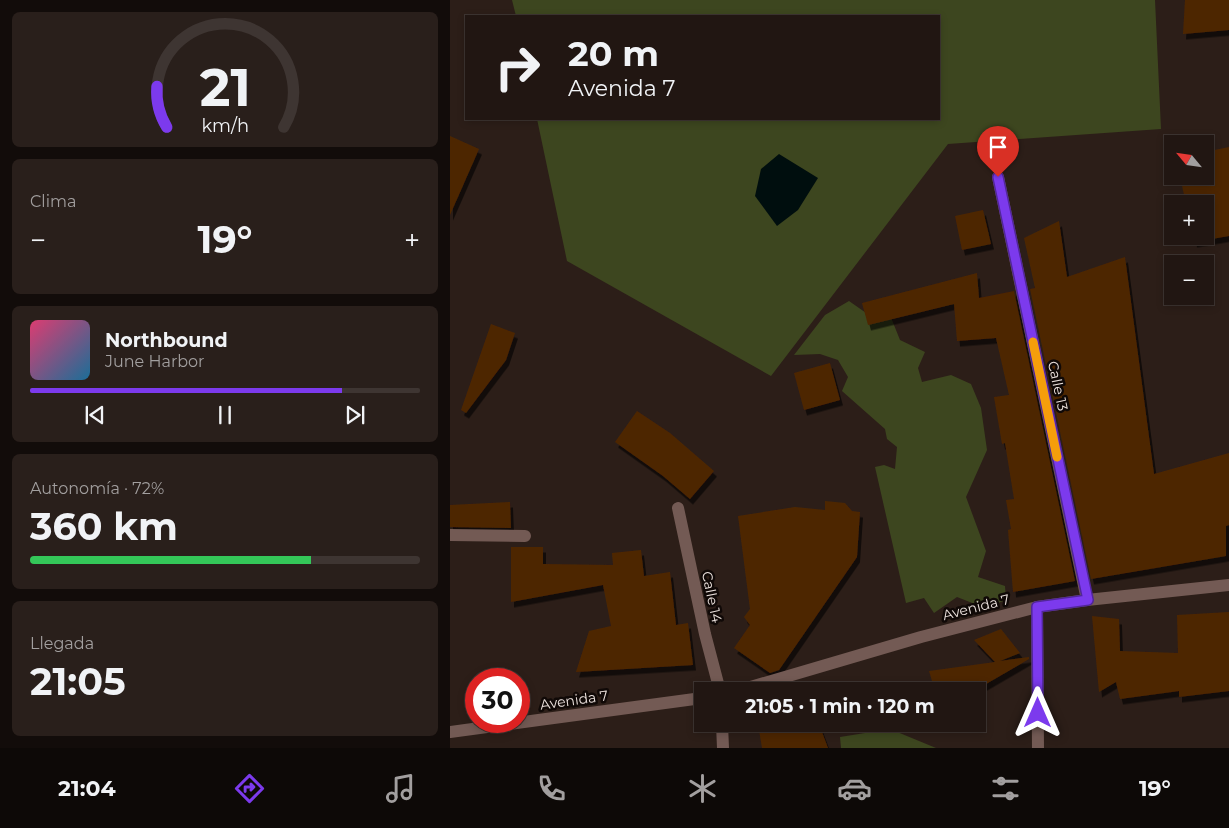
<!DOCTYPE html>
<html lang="es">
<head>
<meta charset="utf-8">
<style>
	body { margin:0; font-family:Montserrat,sans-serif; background:#291f1b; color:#f1f3f6; height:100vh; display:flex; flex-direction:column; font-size:19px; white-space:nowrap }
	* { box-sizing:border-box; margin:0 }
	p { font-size:16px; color:#a29f9f }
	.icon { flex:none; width:28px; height:28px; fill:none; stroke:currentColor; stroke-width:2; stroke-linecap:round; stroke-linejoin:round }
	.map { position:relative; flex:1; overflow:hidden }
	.details { display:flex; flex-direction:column; gap:12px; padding:12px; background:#120c0a; width:450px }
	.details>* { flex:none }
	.banner { position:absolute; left:15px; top:15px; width:475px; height:105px; border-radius:0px; box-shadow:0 2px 8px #0003,0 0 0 1px #3e3532; background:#211612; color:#f1f3f6; overflow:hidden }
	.needle { width:32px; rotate:299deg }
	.tools { position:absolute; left:714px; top:135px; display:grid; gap:10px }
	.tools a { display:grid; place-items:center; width:50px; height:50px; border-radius:0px; background:#211612; box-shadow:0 2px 8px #0003,0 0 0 1px #3e3532; font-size:25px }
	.speed { position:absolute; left:15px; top:668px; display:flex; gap:10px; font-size:25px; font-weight:700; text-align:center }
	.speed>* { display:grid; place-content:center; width:65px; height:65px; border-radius:50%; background:#211612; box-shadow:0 2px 8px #0003,0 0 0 1px #3e3532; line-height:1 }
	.speed .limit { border:8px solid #d22; background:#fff; color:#111 }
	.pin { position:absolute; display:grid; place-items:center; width:42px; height:42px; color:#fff; margin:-51px -21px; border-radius:50% 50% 50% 0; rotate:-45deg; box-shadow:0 0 5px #0007 }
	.pin .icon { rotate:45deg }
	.me { position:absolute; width:55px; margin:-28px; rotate:0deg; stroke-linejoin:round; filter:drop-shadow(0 0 4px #0008) }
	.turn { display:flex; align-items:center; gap:18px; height:105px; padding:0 20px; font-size:22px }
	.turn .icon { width:65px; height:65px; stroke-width:2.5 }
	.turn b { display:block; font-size:35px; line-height:42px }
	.big { font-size:38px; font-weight:700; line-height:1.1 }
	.details .card { flex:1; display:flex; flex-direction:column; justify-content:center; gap:8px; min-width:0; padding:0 18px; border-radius:8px; background:#291f1b }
	.details .dial { align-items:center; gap:0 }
	.dial svg { height:130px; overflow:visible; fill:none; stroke:#3e3532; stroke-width:7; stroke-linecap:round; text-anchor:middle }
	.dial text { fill:#f1f3f6; stroke:none }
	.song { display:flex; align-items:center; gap:15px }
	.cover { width:60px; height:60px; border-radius:8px; background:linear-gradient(135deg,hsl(340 70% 55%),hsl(200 70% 35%)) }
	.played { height:5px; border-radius:2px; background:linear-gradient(90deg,#7c3aed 80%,#3e3532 80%) }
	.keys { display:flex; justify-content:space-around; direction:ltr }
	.heat { display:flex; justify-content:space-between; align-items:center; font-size:28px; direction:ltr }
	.charge { height:8px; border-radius:4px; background:linear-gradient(90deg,#34c759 72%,#3e3532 0) }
	.trip { position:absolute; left:244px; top:682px; width:292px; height:50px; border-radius:0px; background:#211612; box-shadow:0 2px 8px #0003,0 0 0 1px #3e3532; font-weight:700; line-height:50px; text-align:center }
	.menu { display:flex; height:80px; justify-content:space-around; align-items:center; background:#0d0907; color:#a29f9f }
	.menu .icon { width:35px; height:35px }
	.menu .active { color:#7c3aed }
	.menu b { font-size:22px; color:#f1f3f6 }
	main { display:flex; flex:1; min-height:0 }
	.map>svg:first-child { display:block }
	.green { fill:#3d461f }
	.water { fill:#000e0e }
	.building { fill:#4e2601; filter:url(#shadow) }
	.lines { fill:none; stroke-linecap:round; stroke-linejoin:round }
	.street { stroke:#735a54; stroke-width:12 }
	.route-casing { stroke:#51269a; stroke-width:12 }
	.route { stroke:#7c3aed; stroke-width:9 }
	.slow { stroke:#f59e0b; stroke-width:9 }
	.labels { text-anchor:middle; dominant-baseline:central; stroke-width:5; stroke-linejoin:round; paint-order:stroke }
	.street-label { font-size:14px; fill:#ede3df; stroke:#100907 }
</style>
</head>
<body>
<main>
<section class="details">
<div class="card dial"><svg viewBox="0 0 100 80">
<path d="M14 69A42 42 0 1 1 86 69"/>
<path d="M14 69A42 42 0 0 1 8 44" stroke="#7c3aed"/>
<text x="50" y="56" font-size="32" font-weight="700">21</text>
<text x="50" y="72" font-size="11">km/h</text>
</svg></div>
<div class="card"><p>Clima</p>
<div class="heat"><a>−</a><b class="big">19°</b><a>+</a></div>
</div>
<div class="card">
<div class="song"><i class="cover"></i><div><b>Northbound</b><p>June Harbor</p></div></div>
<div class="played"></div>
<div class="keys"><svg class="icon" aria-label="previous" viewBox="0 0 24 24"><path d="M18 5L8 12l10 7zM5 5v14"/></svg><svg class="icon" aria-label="pause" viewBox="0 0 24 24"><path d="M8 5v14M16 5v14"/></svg><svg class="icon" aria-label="next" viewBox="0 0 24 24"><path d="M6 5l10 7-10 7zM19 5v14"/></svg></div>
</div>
<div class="card"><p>Autonomía · 72%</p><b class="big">360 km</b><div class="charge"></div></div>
<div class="card"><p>Llegada</p><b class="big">21:05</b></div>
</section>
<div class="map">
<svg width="779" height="748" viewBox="0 0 779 748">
	<defs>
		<filter id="shadow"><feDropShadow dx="3" dy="5.5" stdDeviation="0" flood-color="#0009"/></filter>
	</defs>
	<rect width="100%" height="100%" fill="#2c1e18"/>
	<!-- green -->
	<g class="green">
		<path d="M 62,0 L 705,0 L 711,129 L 498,144 L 321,376 L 117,261 L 87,119 L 489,119 L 489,16 L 66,16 Z"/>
		<path d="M 399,301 L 419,315 L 440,315 L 450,340 L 475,352 L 468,368 L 472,382 L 501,375 L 521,384 L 531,408 L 537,450 L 516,497 L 536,551 L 528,577 L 555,586 L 556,600 L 535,608 L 507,597 L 484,613 L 474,598 L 456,603 L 425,467 L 434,465 L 445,469 L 447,447 L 437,439 L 435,429 L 392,391 L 398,377 L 388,360 L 370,354 L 344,355 L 375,315 Z"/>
		<path d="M 440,729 L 486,748 L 391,748 L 390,737 Z"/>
	</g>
	<!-- water -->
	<path class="water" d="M 329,154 L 368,178 L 348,210 L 327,226 L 305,196 L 311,169 Z"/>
	<!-- building -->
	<g class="building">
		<path d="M 735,0 L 779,0 L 779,30 L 733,34 Z"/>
		<path d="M 0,136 L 29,149 L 0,215 Z"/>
		<path d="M 779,147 L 779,236 L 744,242 L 743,236 L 755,236 L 755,204 L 736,204 L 730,176 L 755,176 L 755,152 Z"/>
		<path d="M 533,210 L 541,244 L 512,250 L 505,216 Z"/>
		<path d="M 609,221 L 617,277 L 675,257 L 704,474 L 779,453 L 779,525 L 776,526 L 776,556 L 641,579 L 580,289 L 585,288 L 574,238 Z"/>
		<path d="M 527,273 L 529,298 L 564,291 L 625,581 L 563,592 L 558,530 L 561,529 L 556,500 L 564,499 L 555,443 L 552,444 L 544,397 L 559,395 L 546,338 L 507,341 L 504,304 L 418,325 L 412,303 Z"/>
		<path d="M 41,324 L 65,333 L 56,360 L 16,413 L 11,410 Z"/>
		<path d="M 380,363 L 390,400 L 354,410 L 344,373 Z"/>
		<path d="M 187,411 L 220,433 L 264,471 L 240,499 L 213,476 L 165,442 Z"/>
		<path d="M 375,501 L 395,503 L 402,511 L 410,512 L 407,557 L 329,670 L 320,673 L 284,648 L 300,625 L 294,617 L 300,609 L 288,516 L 345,507 L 375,510 Z"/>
		<path d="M 60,502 L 61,528 L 0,527 L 0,505 Z"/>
		<path d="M 61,547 L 93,547 L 93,564 L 163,565 L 162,553 L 191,550 L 194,576 L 220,572 L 226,625 L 238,623 L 243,665 L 126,672 L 139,631 L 161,626 L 153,585 L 61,602 Z"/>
		<path d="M 779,612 L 779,691 L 729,697 L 729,691 L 670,699 L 666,682 L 649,692 L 642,616 L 669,619 L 670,651 L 728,653 L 727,615 Z"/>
		<path d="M 551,629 L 570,653 L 550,661 L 579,657 L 579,659 L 524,691 L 485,691 L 479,671 L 545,662 L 524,640 Z"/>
		<path d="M 308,724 L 369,724 L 378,748 L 312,748 Z"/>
	</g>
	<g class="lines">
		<!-- street -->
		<g class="street">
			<path d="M 548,177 L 637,600"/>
			<path d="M 228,508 L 255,634 L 270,691"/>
			<path d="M 0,535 L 75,536"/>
			<path d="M 587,607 L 588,748"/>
			<path d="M 287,691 L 471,637 L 587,607 L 637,600 L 779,585"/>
			<path d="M 272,724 L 273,748"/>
			<path d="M 0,732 L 252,698"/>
		</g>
	</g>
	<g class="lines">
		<!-- route casing -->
		<g class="route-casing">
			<path id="route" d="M 548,177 L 638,600 L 587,607 L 588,713"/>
		</g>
		<!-- route -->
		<use href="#route" class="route"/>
		<!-- slow -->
		<path class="slow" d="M 583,342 L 607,457"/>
	</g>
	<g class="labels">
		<!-- street labels -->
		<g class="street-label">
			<text transform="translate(608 386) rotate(78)">Calle 13</text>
			<text transform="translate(262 597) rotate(78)">Calle 14</text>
			<text transform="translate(526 607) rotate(-14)">Avenida 7</text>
			<text transform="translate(124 700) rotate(-8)">Avenida 7</text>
		</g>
	</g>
</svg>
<div class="tools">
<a><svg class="needle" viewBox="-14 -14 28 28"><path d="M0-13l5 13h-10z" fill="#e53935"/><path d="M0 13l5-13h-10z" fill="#a29f9f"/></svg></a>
<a>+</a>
<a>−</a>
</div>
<div class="speed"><div class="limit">30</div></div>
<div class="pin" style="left:548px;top:177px;background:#d93025"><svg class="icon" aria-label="arrive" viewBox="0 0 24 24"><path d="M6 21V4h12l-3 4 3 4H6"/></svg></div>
<svg class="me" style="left:588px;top:713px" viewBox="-20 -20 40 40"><path d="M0-17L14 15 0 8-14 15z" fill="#7c3aed" stroke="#fff" stroke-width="4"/></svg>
<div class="trip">21:05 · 1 min · 120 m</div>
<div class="banner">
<div class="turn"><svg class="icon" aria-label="right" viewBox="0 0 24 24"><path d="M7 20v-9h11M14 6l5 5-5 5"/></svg><div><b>20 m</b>Avenida 7</div></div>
</div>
</div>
</main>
<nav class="menu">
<b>21:04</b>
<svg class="icon active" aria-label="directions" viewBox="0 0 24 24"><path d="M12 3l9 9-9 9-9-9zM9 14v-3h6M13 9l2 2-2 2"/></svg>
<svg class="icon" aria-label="music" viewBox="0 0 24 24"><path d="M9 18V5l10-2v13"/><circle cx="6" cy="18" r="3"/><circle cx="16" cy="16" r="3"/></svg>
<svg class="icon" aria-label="phone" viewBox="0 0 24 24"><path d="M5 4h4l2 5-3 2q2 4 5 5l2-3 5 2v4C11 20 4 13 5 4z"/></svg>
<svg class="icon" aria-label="climate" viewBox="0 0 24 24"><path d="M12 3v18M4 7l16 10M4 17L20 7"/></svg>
<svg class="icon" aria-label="car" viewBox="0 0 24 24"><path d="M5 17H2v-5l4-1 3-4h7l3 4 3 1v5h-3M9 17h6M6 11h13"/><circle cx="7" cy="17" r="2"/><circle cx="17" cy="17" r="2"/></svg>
<svg class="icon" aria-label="filters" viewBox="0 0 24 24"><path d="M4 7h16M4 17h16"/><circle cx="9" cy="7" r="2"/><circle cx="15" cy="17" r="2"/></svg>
<b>19°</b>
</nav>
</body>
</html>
